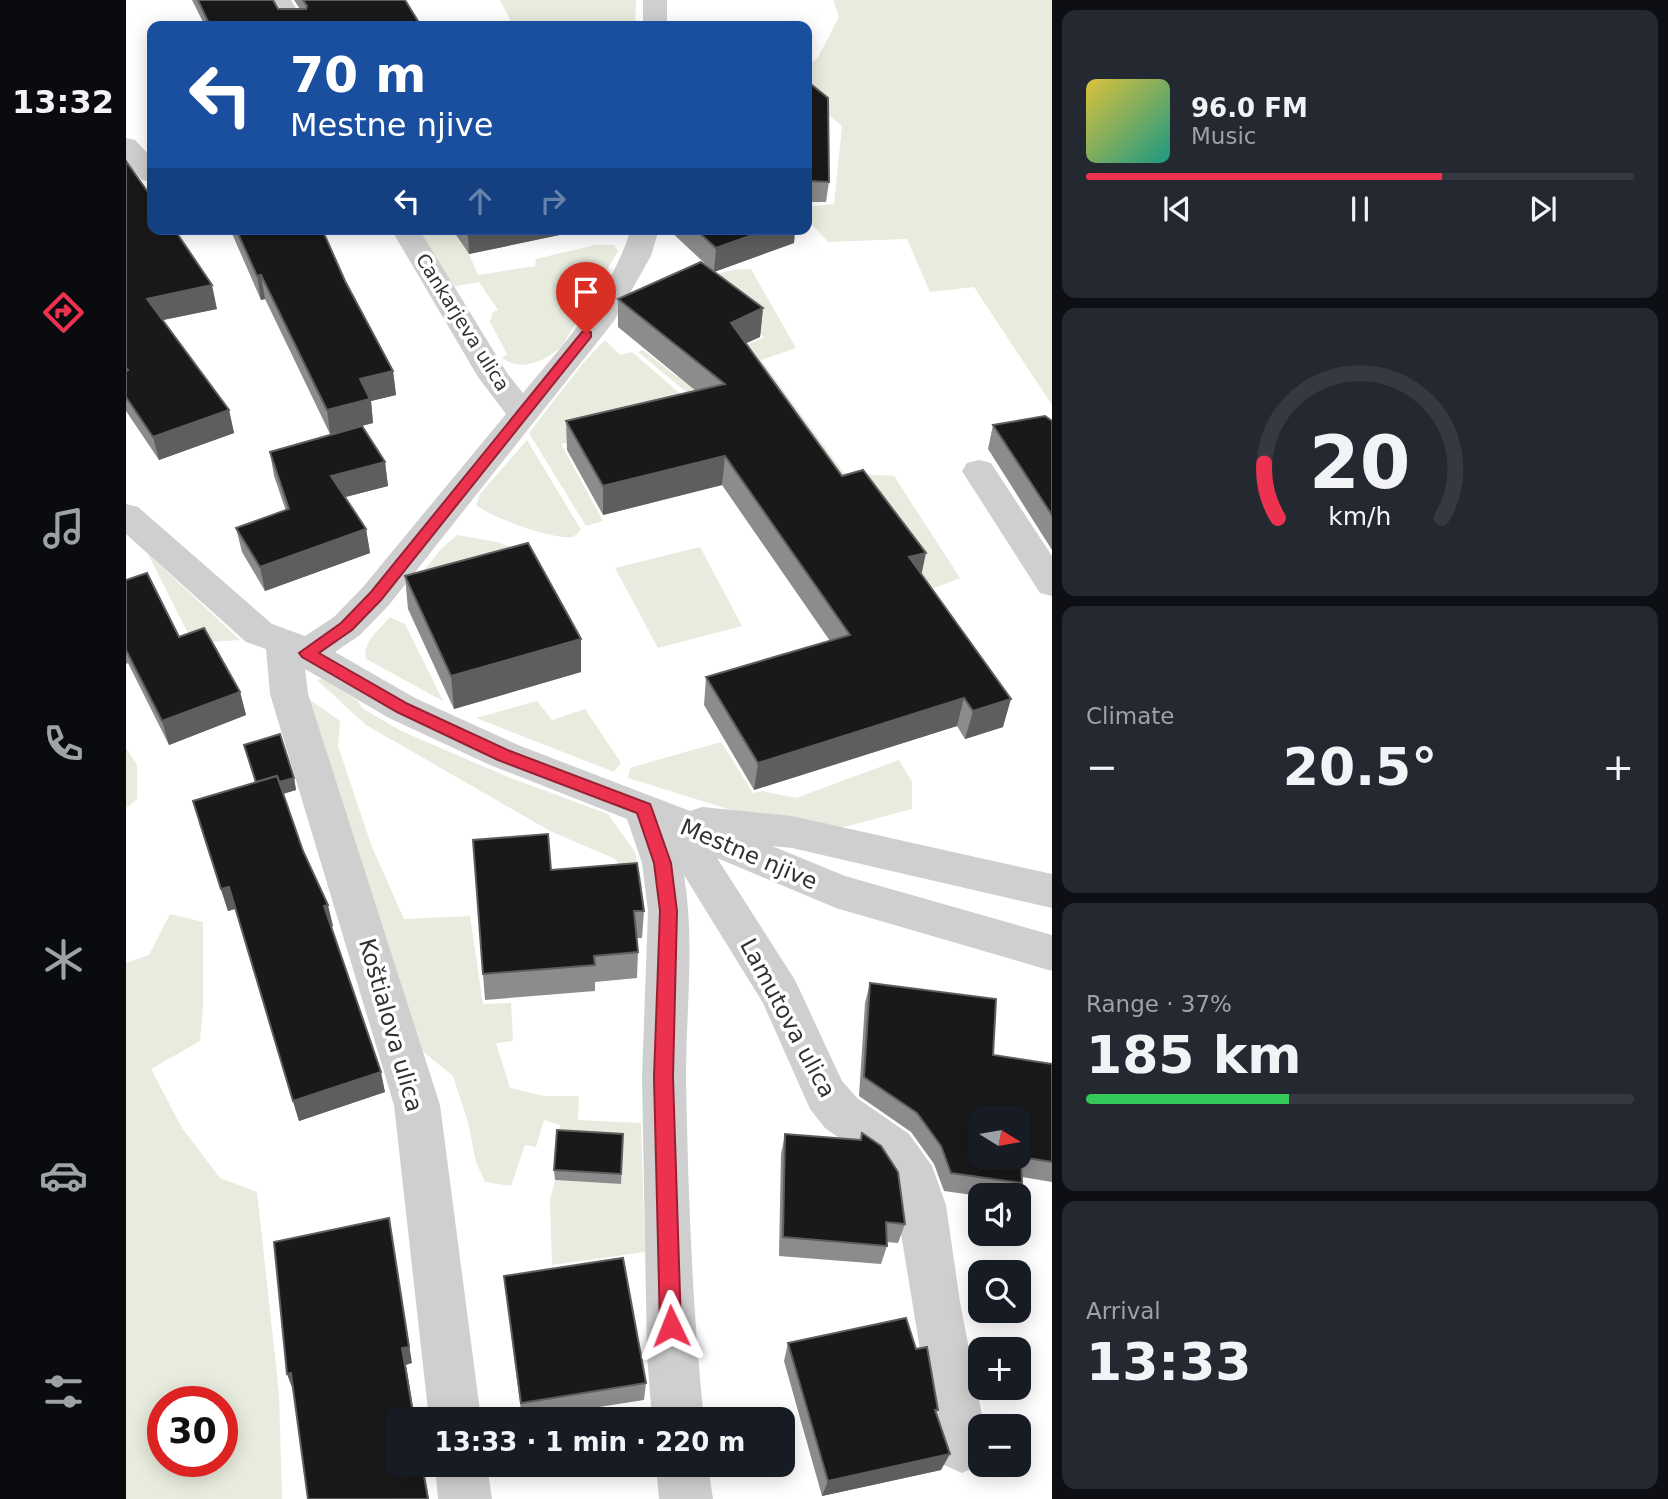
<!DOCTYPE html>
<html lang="en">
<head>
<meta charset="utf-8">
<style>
	body { margin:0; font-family:"DejaVu Sans",sans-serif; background:#242831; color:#f1f3f6; height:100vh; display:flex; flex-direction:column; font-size:26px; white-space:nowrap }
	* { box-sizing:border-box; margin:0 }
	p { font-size:23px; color:#9ea1a6 }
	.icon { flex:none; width:38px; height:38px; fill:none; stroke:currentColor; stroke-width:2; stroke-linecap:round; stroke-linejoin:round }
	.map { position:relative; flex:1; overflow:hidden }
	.panel { display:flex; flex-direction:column; gap:10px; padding:10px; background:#0d0f14; width:616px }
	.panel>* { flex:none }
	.hud { position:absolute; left:21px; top:21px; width:665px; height:214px; border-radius:14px; box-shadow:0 4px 18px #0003; background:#1a4fa0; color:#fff; overflow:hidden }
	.needle { width:46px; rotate:101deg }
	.controls { position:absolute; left:842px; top:1106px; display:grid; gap:14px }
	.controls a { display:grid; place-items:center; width:63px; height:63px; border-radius:14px; background:#171b24; box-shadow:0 4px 18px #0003; font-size:35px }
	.speed { position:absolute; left:21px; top:1386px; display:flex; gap:14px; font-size:35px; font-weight:700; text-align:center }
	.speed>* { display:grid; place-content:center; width:91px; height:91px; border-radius:50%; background:#171b24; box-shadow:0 4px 18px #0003; line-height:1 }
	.speed .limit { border:10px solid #d22; background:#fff; color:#111 }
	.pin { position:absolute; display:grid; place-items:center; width:60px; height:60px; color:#fff; margin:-72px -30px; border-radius:50% 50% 50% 0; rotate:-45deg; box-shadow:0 0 7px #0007 }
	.pin .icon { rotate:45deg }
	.me { position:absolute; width:77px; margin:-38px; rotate:358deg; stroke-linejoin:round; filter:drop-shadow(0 0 5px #0008) }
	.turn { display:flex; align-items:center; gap:24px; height:147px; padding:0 28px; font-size:32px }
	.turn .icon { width:91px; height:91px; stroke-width:2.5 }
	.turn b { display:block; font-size:49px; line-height:60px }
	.lanes { display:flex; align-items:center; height:66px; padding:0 28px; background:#0003; justify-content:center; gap:35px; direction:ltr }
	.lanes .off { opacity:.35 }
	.big { font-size:52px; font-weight:800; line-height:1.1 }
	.panel .tile { flex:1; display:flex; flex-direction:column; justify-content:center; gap:10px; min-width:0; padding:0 24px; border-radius:14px; background:#242831 }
	.panel .dial { align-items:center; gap:0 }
	.dial svg { height:182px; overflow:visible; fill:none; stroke:#363941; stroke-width:7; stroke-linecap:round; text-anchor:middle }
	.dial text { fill:#f1f3f6; stroke:none }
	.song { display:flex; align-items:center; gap:21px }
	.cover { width:84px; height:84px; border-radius:10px; background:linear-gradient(135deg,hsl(50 70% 55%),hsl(170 70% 35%)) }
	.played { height:7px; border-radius:4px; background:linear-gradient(90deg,#ec324f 65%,#363941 65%) }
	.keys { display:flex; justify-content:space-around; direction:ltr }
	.heat { display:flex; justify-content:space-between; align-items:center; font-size:38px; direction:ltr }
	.charge { height:10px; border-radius:5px; background:linear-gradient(90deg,#34c759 37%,#363941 0) }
	.trip { position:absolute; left:259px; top:1407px; width:410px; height:70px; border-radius:14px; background:#171b24; box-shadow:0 4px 18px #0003; font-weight:800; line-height:70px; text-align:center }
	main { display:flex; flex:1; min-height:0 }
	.tab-bar { display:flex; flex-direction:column; width:126px; justify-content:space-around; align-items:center; background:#090b0e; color:#9ea1a6 }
	.tab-bar .icon { width:49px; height:49px }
	.tab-bar .current { color:#ec324f }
	.tab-bar b { font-size:32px; color:#f1f3f6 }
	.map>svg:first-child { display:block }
	.green { fill:#e7ecde; fill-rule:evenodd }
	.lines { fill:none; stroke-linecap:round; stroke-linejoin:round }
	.minor { fill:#cfcfcf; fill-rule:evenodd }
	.wall { fill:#8c8c8c }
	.shaded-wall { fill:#5e5e5e }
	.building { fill:#191919; stroke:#5e5e5e; stroke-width:2; fill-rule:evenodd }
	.route { fill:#ec324f; stroke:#992033; stroke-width:2 }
	.labels { text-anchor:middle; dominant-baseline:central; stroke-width:7; stroke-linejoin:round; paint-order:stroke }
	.far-street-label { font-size:19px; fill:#323232; stroke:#fff }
	.street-label { font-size:23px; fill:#323232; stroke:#fff }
</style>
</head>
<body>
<main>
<nav class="tab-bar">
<b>13:32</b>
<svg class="icon current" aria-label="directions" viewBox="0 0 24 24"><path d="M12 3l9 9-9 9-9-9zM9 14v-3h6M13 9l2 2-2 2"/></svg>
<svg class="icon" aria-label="music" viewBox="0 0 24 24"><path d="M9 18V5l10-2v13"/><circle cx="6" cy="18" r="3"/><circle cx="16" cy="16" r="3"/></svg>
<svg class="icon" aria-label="phone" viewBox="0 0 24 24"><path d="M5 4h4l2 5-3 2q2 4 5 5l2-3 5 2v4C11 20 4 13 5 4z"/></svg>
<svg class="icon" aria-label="climate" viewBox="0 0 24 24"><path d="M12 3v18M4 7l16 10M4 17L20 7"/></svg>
<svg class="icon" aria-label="car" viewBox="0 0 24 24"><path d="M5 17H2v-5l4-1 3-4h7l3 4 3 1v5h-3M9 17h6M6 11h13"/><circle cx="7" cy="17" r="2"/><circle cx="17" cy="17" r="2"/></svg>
<svg class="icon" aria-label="filters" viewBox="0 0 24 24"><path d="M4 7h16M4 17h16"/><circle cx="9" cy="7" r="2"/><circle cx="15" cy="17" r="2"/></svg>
</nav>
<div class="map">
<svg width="926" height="1499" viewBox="0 0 926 1499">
	<rect width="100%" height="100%" fill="#fff"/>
	<!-- green -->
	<g class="green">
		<path d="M 374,0 L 510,0 L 509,26 L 387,26 Z"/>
		<path d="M 707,0 L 926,0 L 926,405 L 848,287 L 804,292 L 781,239 L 702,242 L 681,219 L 681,207 L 708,204 L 716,126 L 681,97 L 681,65 L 691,59 L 713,17 Z"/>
		<path d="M 306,229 L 326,229 L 343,254 L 352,275 L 409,266 L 410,259 L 469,245 L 488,245 L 492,251 L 436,346 C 421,360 396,373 376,358 L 381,354 L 364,322 L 367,312 L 372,310 L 353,282 L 326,287 L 295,232 Z"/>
		<path d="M 625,269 L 670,348 L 635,360 L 718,473 L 768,476 L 834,578 L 800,591 L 512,352 L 517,350 L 551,377 L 638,337 L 576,287 C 590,270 604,270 625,269 Z"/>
		<path d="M 479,340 L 494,355 L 506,352 L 559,398 L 565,411 L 435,444 L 477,521 L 460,526 L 403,433 L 458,362 Z"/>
		<path d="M 401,440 L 455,530 L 447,537 C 427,540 366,518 350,505 L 354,494 Z"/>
		<path d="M 331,535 L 371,542 L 394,551 L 287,584 L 315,549 Z"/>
		<path d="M 574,547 L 616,626 L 532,648 L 489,568 Z"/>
		<path d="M 22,554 L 114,640 L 67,643 Z"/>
		<path d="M 264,617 L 279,624 L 317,701 L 240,659 C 236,642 254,629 264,617 Z"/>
		<path d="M 197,679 L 232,701 L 236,708 L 275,731 L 382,777 L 482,814 L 509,852 L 517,888 L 508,890 L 500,872 L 489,859 L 424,831 L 240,725 L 191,680 Z"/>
		<path d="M 177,695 L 214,721 L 212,746 L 246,847 L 278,919 L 344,916 L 357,1004 L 385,1003 L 387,1041 L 370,1043 L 384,1088 L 418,1096 L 453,1096 L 452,1120 L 515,1123 L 519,1252 L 426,1265 L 424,1200 L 429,1180 L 495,1184 L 431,1140 L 434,1125 L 418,1120 L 410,1147 L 399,1145 L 385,1186 L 359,1182 L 350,1162 L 342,1122 L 327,1076 L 289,1045 Z"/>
		<path d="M 411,701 L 426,720 L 459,709 L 495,763 L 488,772 L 350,718 Z"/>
		<path d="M 595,742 L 627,793 L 636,791 L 670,798 L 773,760 L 786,782 L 786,809 L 703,831 L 602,809 L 502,778 L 504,768 L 510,766 Z"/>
		<path d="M 0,748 L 11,765 L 11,799 L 0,808 Z"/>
		<path d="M 44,914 L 77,922 L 77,1006 L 74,1041 L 25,1069 L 56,1128 L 94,1178 L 131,1192 L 153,1393 L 156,1499 L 0,1499 L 0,963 L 23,955 ZM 37,1402 L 96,1402 L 96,1461 L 37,1461 Z"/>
	</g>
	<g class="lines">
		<!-- minor -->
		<g class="minor">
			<path d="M 141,0 L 165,0 L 181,26 L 157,26 Z"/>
			<rect x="517" y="0" width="24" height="26"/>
			<path d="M 0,138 L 9,140 L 26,158 L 26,182 L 16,180 L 0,162 Z"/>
			<path d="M 265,229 L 293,229 L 381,373 L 397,393 C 439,342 485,293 505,229 L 533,229 L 525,256 L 488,321 L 263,605 L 234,635 L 209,652 L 289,698 L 392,745 L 564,811 L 576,807 L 666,816 L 926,874 L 926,908 L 666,848 L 646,846 L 719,876 L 926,935 L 926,971 L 710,908 L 591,858 L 669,980 L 716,1081 L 731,1098 L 783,1134 L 806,1166 L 820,1205 L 834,1302 L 858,1426 L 854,1426 L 854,1465 L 836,1473 L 818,1465 L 810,1447 L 768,1191 L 751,1164 L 699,1128 L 684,1109 L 637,1003 L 558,875 C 569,942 560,1010 560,1078 C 562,1191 566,1306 578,1419 L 526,1419 L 521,1354 L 516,1077 L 522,911 L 516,863 L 501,819 L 364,765 L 263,718 L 179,669 L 182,694 L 314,1105 L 355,1419 L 303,1419 L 268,1105 L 144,694 L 140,649 L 120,642 L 0,534 L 0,504 L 12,507 L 146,624 L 179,636 L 208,617 L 237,587 L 380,414 L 352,377 Z"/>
			<path d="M 853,460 L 865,463 L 926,556 L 926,596 L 914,593 L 836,471 L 841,463 Z"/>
			<path d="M 309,1465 L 361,1465 L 366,1499 L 312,1499 Z"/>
			<path d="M 530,1465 L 582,1465 L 587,1499 L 533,1499 Z"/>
		</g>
	</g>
	<!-- wall -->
	<g class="wall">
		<path d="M 66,0 L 147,0 L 152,9 L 174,9 L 168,0 L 279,0 L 295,26 L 79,26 Z"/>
		<path d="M 681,81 L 703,182 L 700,202 L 681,202 Z"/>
		<path d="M 0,161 L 91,309 L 37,320 L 103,410 L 108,433 L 33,460 L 0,411 Z"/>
		<path d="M 104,229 L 196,229 L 219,281 L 267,371 L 270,395 L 245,401 L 247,423 L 204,434 L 139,299 L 135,300 Z"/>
		<path d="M 326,229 L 462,229 L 343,254 Z"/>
		<path d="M 542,229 L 669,229 L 668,243 L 588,272 Z"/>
		<path d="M 492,299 L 637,308 L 634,337 L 620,343 L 716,476 L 795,574 L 877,727 L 839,739 L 831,726 L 628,790 L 578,705 L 580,677 L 704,641 L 596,485 L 477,515 L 441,450 L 440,421 L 570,391 L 492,327 Z"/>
		<path d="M 926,421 L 926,550 L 862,449 L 867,425 Z"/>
		<path d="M 144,452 L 259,462 L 262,486 L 219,497 L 240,529 L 244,553 L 139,591 L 116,552 L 110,528 L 160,511 L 148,476 Z"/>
		<path d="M 279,576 L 455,672 L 328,709 L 282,609 Z"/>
		<path d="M 0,580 L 53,637 L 114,692 L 120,715 L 43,745 L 2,663 L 0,664 Z"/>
		<path d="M 118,745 L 168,778 L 170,790 L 157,794 L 177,851 L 207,926 L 205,927 L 259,1092 L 173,1121 L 109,909 L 102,911 L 73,823 L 129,782 Z"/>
		<path d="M 425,870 L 518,911 L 516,938 L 511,938 L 512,952 L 511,978 L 469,982 L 469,991 L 359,1000 L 357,974 Z"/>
		<path d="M 744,983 L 867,1055 L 926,1064 L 926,1182 L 896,1177 L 896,1183 L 890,1195 L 854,1195 L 854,1196 L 818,1191 L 808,1164 L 785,1132 L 733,1096 L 739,1003 Z"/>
		<path d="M 736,1133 L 779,1224 L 772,1243 L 761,1242 L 761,1246 L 755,1264 L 653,1256 L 655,1154 L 659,1134 L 734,1140 Z"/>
		<path d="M 497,1134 L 495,1184 L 429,1180 L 428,1170 Z"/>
		<path d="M 378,1276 L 520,1383 L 518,1400 L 396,1419 Z"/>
		<path d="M 662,1343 L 812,1410 L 810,1413 L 815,1470 L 696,1496 L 658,1361 Z"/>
	</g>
	<!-- shaded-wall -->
	<g class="shaded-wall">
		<path d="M 368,229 L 462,229 L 343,254 L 342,235 Z"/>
		<path d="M 643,229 L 669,229 L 668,243 L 588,272 L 590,248 Z"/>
		<path d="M 135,275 L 139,299 L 135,300 L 131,276 Z"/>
		<path d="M 86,285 L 91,309 L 27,322 L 21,299 Z"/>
		<path d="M 637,308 L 634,337 L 603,351 L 605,323 Z"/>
		<path d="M 267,371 L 270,395 L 245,401 L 247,423 L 204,434 L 201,410 L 234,379 Z"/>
		<path d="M 103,410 L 108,433 L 33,460 L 27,437 Z"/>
		<path d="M 599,456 L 596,485 L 477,515 L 477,486 Z"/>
		<path d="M 259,462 L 262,486 L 208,500 L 205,476 Z"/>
		<path d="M 240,529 L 244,553 L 139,591 L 134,567 Z"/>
		<path d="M 800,553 L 794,581 L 783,557 Z"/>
		<path d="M 455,639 L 455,672 L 328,709 L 325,676 Z"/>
		<path d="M 114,692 L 120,715 L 43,745 L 36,721 Z"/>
		<path d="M 838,698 L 831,726 L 628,790 L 632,763 Z"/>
		<path d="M 885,699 L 877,727 L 839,739 L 847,711 Z"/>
		<path d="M 168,778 L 170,790 L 135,800 L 132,788 Z"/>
		<path d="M 103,887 L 109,909 L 102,911 L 95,889 Z"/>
		<path d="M 202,905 L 207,926 L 203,928 L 198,906 Z"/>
		<path d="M 255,1072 L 259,1092 L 173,1121 L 167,1101 Z"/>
		<path d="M 263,1218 L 266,1236 L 286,1363 L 280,1365 L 289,1419 L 288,1419 L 276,1348 Z"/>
		<path d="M 165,1373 L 167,1390 L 161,1374 Z"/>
		<path d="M 824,1454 L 815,1470 L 696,1496 L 702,1481 Z"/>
		<path d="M 296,1465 L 297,1465 L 303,1499 L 302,1499 Z"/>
	</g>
	<!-- building -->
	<g class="building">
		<path d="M 72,0 L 147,0 L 152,9 L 180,9 L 181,6 L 177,0 L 279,0 L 295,26 L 84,26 Z"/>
		<path d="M 681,81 L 702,98 L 703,182 L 681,181 Z"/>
		<path d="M 0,161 L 26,198 L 26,229 L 48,229 L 86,285 L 21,299 L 103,410 L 27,437 L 0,397 L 0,371 L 2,370 L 0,368 Z"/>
		<path d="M 110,229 L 196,229 L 219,281 L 267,371 L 234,379 L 244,399 L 201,410 L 135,275 L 131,276 Z"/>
		<path d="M 338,229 L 368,229 L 342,235 Z"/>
		<path d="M 569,229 L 643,229 L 590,248 Z"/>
		<path d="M 575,262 L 637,308 L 605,323 L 716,476 L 737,470 L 800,553 L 783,557 L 885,699 L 847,711 L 838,698 L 632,763 L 580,677 L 724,635 L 599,456 L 477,486 L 440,421 L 599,384 L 492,299 Z"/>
		<path d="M 919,416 L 926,421 L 926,515 L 867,425 Z"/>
		<path d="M 236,426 L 259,462 L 205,476 L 240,529 L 134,567 L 110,528 L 163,509 L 144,452 Z"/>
		<path d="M 402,543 L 455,639 L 325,676 L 279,576 Z"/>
		<path d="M 21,573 L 53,637 L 78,628 L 114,692 L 36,721 L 0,650 L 0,580 Z"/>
		<path d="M 154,734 L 168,778 L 153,782 L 151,776 L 130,782 L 118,745 Z"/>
		<path d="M 151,776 L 177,851 L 202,905 L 198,906 L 255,1072 L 167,1101 L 103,887 L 95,889 L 67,801 Z"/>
		<path d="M 422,834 L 425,870 L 511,863 L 518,911 L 508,911 L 512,952 L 468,956 L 469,965 L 357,974 L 347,840 Z"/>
		<path d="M 744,983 L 870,999 L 867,1055 L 926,1064 L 926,1162 L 895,1157 L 896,1183 L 825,1173 L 815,1146 L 791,1113 L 738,1077 ZM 854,1118 L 892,1118 L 892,1157 L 854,1157 Z"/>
		<path d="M 431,1130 L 497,1134 L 495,1174 L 428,1170 Z"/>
		<path d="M 736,1133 L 755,1146 L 772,1172 L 779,1224 L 760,1222 L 761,1246 L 657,1237 L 659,1134 L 735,1140 Z"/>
		<path d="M 263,1218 L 283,1347 L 276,1348 L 288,1419 L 271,1419 L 271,1465 L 296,1465 L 302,1499 L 182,1499 L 165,1373 L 161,1374 L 148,1242 Z"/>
		<path d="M 497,1258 L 520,1383 L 395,1403 L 378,1276 Z"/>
		<path d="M 780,1318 L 790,1349 L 801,1347 L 812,1410 L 809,1410 L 824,1454 L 702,1481 L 662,1343 Z"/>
	</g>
	<!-- route -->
	<path class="route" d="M 460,331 L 465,332 L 465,337 L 255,600 L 226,630 L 193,653 L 282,704 L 384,751 L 524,804 L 526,809 L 545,863 L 551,911 L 547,1077 L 555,1326 L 552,1333 L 545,1336 L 537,1333 L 534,1326 L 528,1077 L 534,911 L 528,863 L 511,813 L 372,760 L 271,712 L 176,657 L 173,653 L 215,623 L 245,592 L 456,332 Z"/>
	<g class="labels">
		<!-- far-street labels -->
		<g class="far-street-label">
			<text transform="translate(337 322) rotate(58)">Cankarjeva ulica</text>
		</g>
		<!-- street labels -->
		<g class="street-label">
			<text transform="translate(623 854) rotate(23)">Mestne njive</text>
			<text transform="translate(662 1018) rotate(62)">Lamutova ulica</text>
			<text transform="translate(265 1025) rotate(74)">Koštialova ulica</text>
		</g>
	</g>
</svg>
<div class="controls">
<a><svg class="needle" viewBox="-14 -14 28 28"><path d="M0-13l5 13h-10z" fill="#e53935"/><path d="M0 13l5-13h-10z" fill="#9ea1a6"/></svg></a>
<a><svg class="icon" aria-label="sound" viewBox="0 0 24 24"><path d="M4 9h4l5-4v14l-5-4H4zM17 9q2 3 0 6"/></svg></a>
<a><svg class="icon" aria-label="search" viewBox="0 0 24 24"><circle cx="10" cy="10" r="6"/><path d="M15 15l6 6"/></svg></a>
<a>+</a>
<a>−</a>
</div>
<div class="speed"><div class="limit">30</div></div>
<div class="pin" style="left:460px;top:334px;background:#d93025"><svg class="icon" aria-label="arrive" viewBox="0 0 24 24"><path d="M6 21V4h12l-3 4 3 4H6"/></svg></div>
<svg class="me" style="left:545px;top:1326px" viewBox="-20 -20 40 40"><path d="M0-17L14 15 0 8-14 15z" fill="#ec324f" stroke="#fff" stroke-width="4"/></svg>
<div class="trip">13:33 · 1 min · 220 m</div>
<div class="hud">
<div class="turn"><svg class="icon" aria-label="left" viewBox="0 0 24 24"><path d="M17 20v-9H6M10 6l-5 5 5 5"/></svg><div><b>70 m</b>Mestne njive</div></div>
<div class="lanes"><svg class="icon" aria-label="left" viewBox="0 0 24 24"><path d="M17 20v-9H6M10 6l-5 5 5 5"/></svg><svg class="icon off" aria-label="ahead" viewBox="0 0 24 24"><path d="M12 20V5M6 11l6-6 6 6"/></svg><svg class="icon off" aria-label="right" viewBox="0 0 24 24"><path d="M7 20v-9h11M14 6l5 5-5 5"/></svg></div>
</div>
</div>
<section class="panel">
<div class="tile">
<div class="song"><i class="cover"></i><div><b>96.0 FM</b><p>Music</p></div></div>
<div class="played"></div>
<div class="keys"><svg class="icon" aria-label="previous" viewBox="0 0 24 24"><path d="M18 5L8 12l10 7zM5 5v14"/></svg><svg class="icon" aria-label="pause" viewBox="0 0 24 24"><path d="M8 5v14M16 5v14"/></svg><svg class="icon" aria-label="next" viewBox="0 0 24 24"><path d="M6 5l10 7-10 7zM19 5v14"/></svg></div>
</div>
<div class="tile dial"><svg viewBox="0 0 100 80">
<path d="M14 69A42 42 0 1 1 86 69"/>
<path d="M14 69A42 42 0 0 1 8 45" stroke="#ec324f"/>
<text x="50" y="56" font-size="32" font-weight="700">20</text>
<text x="50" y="72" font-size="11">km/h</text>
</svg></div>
<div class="tile"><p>Climate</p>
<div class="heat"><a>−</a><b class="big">20.5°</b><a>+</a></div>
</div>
<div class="tile"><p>Range · 37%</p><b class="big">185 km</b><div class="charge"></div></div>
<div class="tile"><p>Arrival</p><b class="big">13:33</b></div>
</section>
</main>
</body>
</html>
